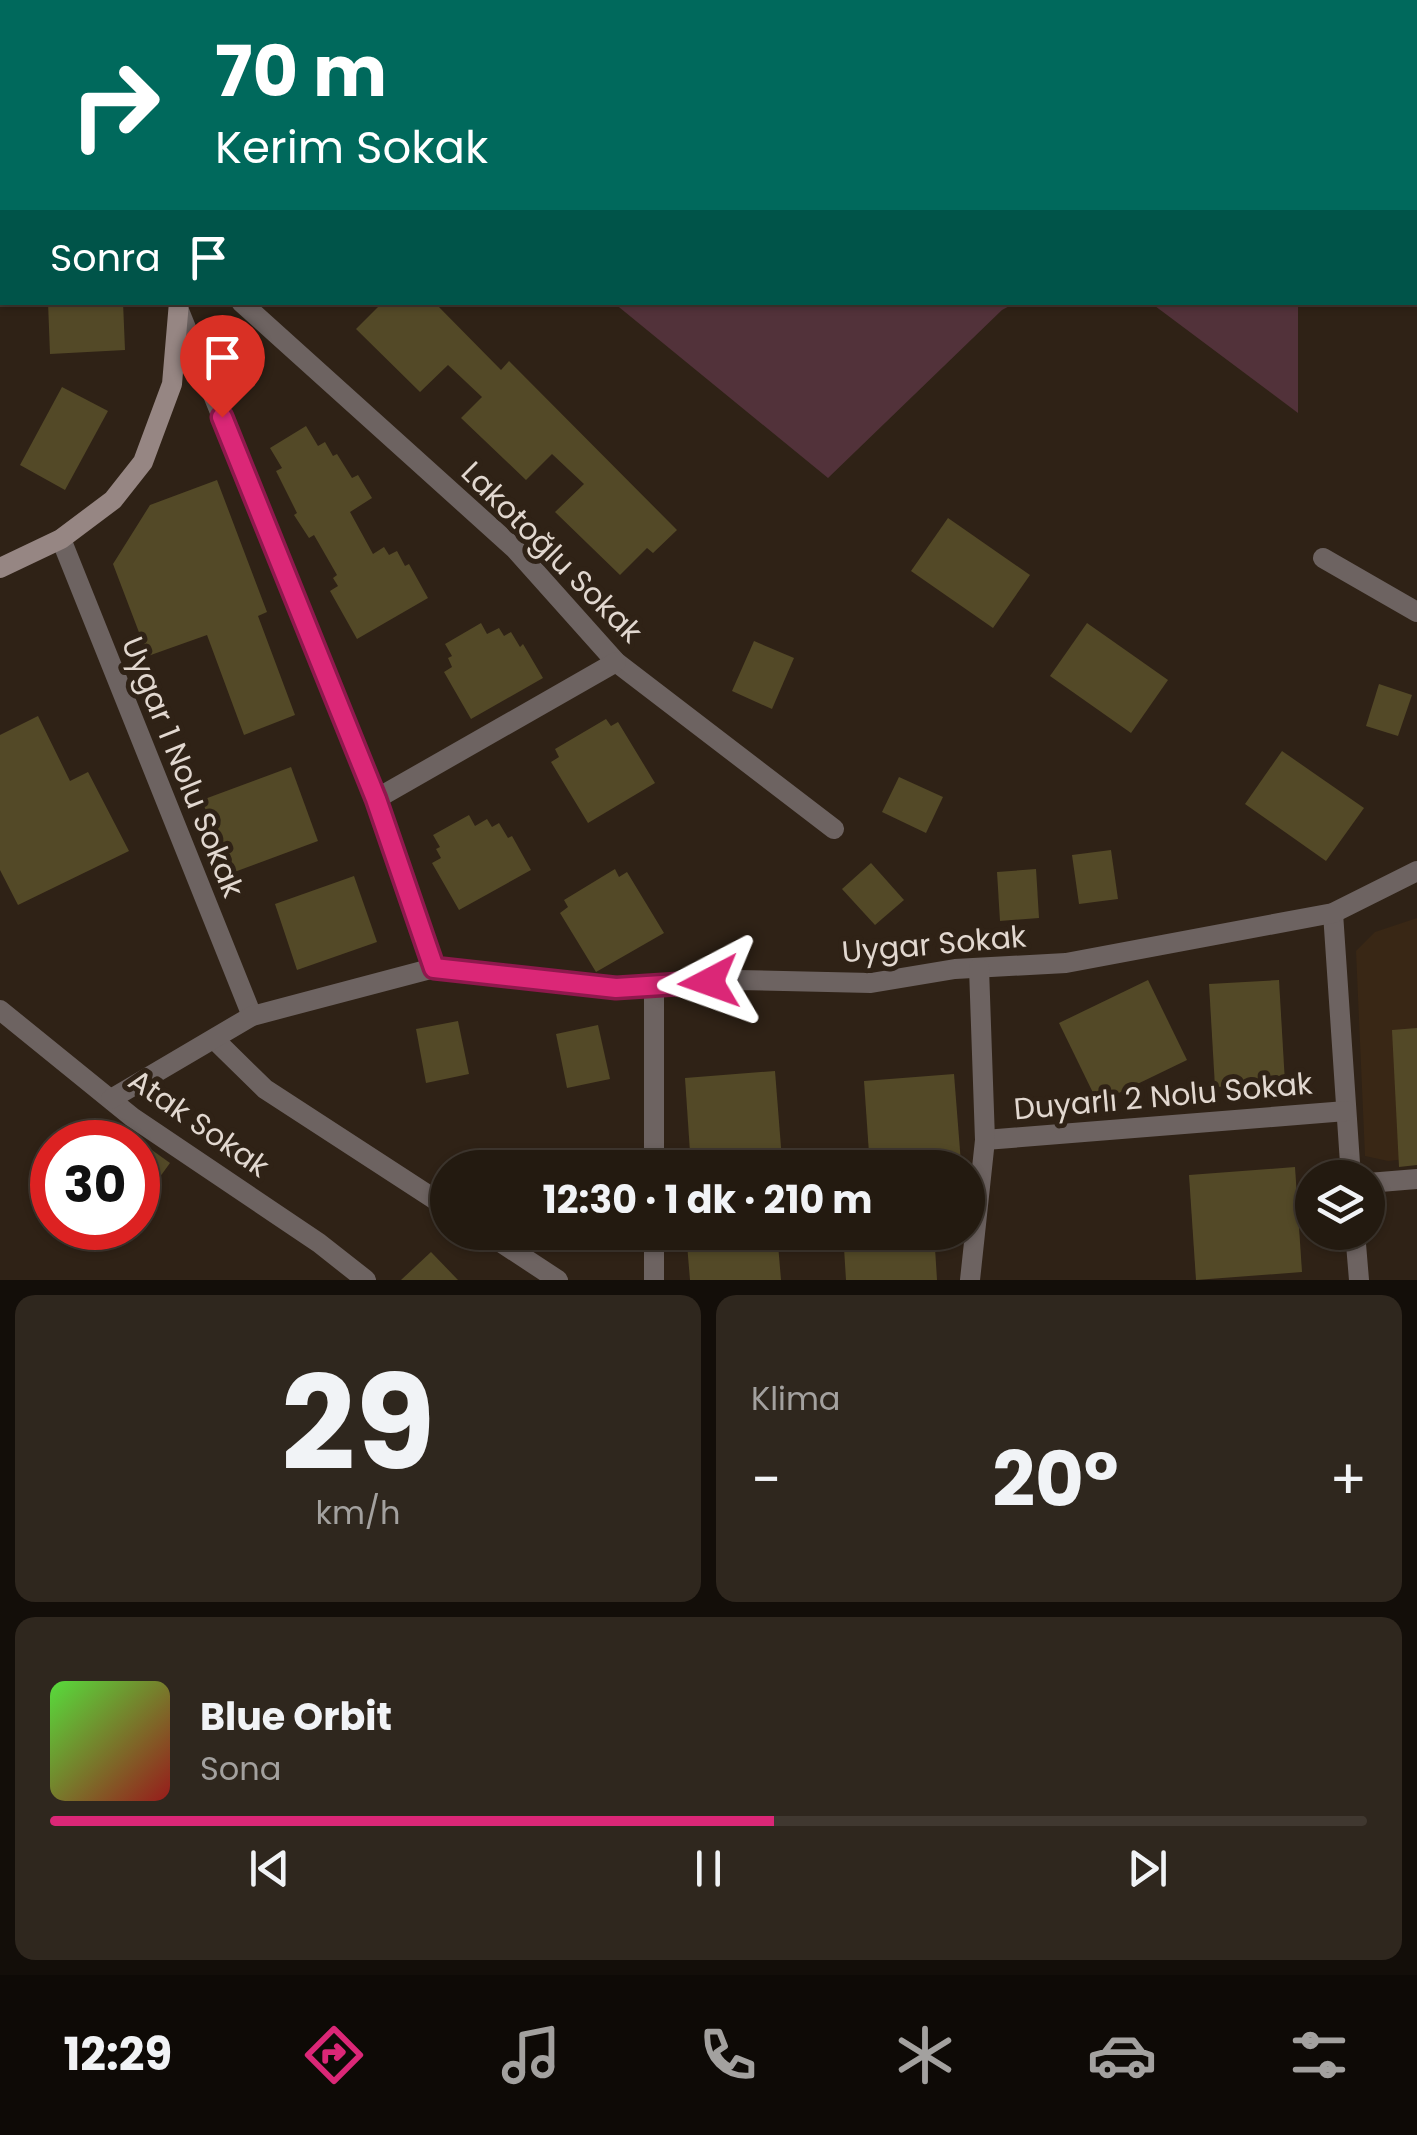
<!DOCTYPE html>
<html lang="tr">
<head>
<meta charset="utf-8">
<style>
	body { margin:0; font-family:Poppins,sans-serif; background:#2f271e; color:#f1f3f6; height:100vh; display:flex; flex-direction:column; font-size:38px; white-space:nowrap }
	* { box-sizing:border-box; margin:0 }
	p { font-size:32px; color:#a3a19f }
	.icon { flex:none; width:55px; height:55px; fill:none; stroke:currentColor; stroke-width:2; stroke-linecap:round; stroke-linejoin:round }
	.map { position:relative; height:1280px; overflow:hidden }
	.panel { display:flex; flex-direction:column; gap:15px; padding:15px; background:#130e09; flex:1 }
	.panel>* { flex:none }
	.top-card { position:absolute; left:0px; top:0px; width:1418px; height:305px; box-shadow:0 2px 8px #0004,0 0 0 2px #403830; background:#00695c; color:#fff; overflow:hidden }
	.tools { position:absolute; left:1295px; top:1160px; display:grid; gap:20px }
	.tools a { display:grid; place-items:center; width:90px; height:90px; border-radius:50%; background:#231a10; box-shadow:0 2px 8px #0004,0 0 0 2px #403830; font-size:50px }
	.speed { position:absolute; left:30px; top:1120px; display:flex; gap:20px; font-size:50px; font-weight:700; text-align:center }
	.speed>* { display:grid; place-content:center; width:130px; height:130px; border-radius:50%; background:#231a10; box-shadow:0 2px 8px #0004,0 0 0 2px #403830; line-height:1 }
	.speed .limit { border:15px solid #d22; background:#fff; color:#111 }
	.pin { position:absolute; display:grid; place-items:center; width:85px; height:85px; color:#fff; margin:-102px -42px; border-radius:50% 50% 50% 0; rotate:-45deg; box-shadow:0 0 10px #0007 }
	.pin .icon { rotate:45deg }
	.me { position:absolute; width:110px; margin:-55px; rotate:266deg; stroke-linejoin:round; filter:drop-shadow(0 0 8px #0008) }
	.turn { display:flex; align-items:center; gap:35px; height:210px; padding:0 50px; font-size:45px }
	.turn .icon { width:130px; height:130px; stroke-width:2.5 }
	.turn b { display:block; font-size:70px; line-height:85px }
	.then { display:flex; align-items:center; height:95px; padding:0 50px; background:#0003; gap:20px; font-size:38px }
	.big { font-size:75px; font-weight:700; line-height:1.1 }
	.panel .card { flex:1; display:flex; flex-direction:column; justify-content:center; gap:15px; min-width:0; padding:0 35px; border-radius:20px; background:#2f271e }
	.panel .dial { align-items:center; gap:0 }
	.dial b { font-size:130px; line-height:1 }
	.song { display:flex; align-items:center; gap:30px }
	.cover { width:120px; height:120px; border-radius:15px; background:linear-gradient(135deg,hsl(110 70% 55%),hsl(0 70% 35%)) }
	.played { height:10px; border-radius:5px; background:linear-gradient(90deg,#db2777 55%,#403830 55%) }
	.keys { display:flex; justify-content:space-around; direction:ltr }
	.heat { display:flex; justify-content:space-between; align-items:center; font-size:55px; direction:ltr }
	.panel .tiles { flex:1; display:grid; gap:15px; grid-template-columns:1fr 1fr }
	.card:last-child { grid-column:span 2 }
	.trip { position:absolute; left:430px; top:1150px; width:555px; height:100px; border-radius:50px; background:#231a10; box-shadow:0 2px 8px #0004,0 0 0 2px #403830; font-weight:700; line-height:100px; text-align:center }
	.tabs { display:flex; height:160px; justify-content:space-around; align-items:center; background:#0e0a06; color:#a3a19f }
	.tabs .icon { width:70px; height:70px }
	.tabs .selected { color:#db2777 }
	.tabs b { font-size:45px; color:#f1f3f6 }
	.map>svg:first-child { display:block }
	.built { fill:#392715 }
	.green { fill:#52323a }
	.building { fill:#534927 }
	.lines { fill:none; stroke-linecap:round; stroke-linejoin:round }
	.street { stroke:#6d6361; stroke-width:20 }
	.secondary { stroke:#968683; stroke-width:20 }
	.route-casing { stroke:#8e194d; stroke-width:25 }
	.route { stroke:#db2777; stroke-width:18 }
	.labels { text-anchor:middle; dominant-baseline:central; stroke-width:10; stroke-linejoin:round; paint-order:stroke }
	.street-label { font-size:30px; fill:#e2d8d0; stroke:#2f2216 }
</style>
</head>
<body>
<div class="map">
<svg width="1417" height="1280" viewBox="0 0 1417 1280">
	<rect width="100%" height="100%" fill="#2f2216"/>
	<!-- built -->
	<path class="built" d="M 1417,918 L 1417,1158 L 1388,1161 L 1365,1156 L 1356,951 L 1375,932 Z"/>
	<!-- green -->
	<g class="green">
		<path d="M 796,0 L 1417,0 L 1417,187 L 1415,2 L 795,2 Z"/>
		<path d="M 614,303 L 1015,303 L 1002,310 L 828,478 Z"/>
		<path d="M 1151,303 L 1298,303 L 1298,413 Z"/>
	</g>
	<!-- building -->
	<g class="building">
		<path d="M 48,302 L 123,302 L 125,350 L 50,354 Z"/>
		<path d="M 383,302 L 434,302 L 501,370 L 509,361 L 677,530 L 653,553 L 647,548 L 620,575 L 555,512 L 584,484 L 552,454 L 526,480 L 461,418 L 482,397 L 448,365 L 420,392 L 356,329 Z"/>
		<path d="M 62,387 L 108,411 L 65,490 L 20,465 Z"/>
		<path d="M 306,426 L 318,446 L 325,442 L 333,456 L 337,454 L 352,478 L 358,475 L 372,498 L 350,512 L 373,554 L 384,547 L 389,555 L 397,551 L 405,566 L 409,564 L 428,598 L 357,639 L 330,591 L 338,586 L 333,578 L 337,575 L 314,535 L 309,538 L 294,515 L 297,513 L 276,471 L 282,468 L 270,448 Z"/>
		<path d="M 217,480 L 267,612 L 258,616 L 295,715 L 244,735 L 207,635 L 148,656 L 113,564 L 150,505 Z"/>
		<path d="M 948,518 L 1030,575 L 993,628 L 911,571 Z"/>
		<path d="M 481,623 L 487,634 L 499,628 L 504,636 L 511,632 L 520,647 L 523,644 L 543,678 L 471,719 L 444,672 L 452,667 L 448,658 L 452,656 L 445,644 Z"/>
		<path d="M 1087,623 L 1168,680 L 1131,733 L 1050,676 Z"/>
		<path d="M 754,641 L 794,658 L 772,709 L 732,691 Z"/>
		<path d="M 1379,684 L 1412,695 L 1398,736 L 1366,726 Z"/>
		<path d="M 38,716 L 70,781 L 88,772 L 129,851 L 18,905 L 0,870 L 0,735 Z"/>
		<path d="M 606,719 L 611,726 L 618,722 L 655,783 L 588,823 L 551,762 L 559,757 L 555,749 Z"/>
		<path d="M 1282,751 L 1364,808 L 1326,861 L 1245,804 Z"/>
		<path d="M 291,767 L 318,841 L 229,874 L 202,800 Z"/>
		<path d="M 899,777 L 943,797 L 926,833 L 882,812 Z"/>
		<path d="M 469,815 L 475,826 L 487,819 L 492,827 L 499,823 L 508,838 L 512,836 L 531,870 L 459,910 L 432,863 L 441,858 L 436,849 L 440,847 L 433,835 Z"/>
		<path d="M 1111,850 L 1118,899 L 1079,904 L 1072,855 Z"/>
		<path d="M 871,863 L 904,900 L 875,925 L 842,889 Z"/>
		<path d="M 615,869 L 619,877 L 627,872 L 664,933 L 596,972 L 560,913 L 568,907 L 564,900 Z"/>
		<path d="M 1036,869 L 1039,918 L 1000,921 L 997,872 Z"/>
		<path d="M 354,876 L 377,942 L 297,970 L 275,904 Z"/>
		<path d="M 1148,980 L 1187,1060 L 1098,1103 L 1059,1023 Z"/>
		<path d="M 1279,980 L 1285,1083 L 1215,1087 L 1209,984 Z"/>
		<path d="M 458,1021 L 469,1074 L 426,1083 L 416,1029 Z"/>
		<path d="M 598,1025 L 610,1079 L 567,1088 L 556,1034 Z"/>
		<path d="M 1417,1028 L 1417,1165 L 1399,1167 L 1392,1030 Z"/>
		<path d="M 775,1071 L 782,1160 L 691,1167 L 685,1078 Z"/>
		<path d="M 954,1074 L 961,1163 L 870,1168 L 864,1081 Z"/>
		<path d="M 138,1140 L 170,1163 L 138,1207 Z"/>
		<path d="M 1295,1167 L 1302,1272 L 1196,1280 L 1189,1175 Z"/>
		<path d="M 686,1232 L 777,1232 L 781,1280 L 690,1280 Z"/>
		<path d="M 843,1232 L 934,1232 L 937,1280 L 846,1280 Z"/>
		<path d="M 431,1252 L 458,1280 L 401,1280 Z"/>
	</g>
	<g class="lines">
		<!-- street -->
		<g class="street">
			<path d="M 572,0 L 576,2"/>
			<path d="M 241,302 L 515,549 L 616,662 L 834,829"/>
			<path d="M 180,313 L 376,799 L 434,968"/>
			<path d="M 61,539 L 252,1016"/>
			<path d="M 1323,558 L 1417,612"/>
			<path d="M 376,799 L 616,662"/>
			<path d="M 1333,913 L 1351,1178"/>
			<path d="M 654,985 L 654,1168"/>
			<path d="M 0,1010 L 132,1117 L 319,1243 L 366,1280"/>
			<path d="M 214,1039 L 265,1089 L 448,1208"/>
			<path d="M 111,1099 L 252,1016 L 434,968 L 616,988 L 737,980 L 871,983 L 955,969 L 1066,963 L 1333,913 L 1417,871"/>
			<path d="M 985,1140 L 1346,1111"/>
			<path d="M 1368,1183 L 1417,1179"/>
			<path d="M 485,1232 L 558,1280"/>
			<path d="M 654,1232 L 654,1280"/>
			<path d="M 1355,1232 L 1359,1280"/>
			<path d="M 970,1280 L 985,1140 L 979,968"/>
		</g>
		<!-- secondary -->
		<g class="secondary">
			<path d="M 124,0 L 124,2"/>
			<path d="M 0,568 L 61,539 L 113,500 L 143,462 L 172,384 L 179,302"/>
		</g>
	</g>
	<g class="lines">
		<!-- route casing -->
		<g class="route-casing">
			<path id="route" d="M 222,417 L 376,799 L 434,968 L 616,988 L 709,982"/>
		</g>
		<!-- route -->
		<use href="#route" class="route"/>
	</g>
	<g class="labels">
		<!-- street labels -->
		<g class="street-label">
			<text transform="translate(552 552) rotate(45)">Lakotoğlu Sokak</text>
			<text transform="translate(183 767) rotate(68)">Uygar 1 Nolu Sokak</text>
			<text transform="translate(934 944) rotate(-5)">Uygar Sokak</text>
			<text transform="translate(1163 1096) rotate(-5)">Duyarlı 2 Nolu Sokak</text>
			<text transform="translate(199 1123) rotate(35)">Atak Sokak</text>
		</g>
	</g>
</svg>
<div class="tools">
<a><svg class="icon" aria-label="layers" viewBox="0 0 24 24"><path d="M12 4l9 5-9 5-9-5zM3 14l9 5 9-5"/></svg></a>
</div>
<div class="speed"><div class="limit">30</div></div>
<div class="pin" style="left:222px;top:417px;background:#d93025"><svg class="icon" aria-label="arrive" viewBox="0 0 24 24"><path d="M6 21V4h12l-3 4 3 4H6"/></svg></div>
<svg class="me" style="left:709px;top:982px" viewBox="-20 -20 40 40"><path d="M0-17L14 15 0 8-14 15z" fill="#db2777" stroke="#fff" stroke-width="4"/></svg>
<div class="trip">12:30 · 1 dk · 210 m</div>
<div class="top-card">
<div class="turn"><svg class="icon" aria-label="right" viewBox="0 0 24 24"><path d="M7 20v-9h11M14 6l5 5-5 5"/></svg><div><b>70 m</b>Kerim Sokak</div></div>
<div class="then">Sonra<svg class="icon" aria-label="arrive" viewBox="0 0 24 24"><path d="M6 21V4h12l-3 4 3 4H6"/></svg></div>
</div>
</div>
<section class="panel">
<div class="tiles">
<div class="card dial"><b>29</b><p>km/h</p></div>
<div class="card"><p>Klima</p>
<div class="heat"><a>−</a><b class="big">20°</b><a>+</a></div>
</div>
<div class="card">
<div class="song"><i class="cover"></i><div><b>Blue Orbit</b><p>Sona</p></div></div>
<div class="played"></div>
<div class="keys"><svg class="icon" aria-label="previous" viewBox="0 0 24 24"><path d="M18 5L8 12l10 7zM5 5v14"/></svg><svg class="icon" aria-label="pause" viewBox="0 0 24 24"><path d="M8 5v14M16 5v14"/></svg><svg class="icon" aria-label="next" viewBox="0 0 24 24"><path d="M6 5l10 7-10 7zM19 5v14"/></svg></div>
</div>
</div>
</section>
<nav class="tabs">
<b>12:29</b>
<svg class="icon selected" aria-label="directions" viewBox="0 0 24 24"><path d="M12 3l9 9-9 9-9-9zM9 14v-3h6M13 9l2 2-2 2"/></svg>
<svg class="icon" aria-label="music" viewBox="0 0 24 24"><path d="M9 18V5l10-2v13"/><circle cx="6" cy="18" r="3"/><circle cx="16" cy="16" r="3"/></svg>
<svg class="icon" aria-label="phone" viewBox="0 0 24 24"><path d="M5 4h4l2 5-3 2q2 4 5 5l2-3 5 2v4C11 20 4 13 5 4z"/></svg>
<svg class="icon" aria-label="climate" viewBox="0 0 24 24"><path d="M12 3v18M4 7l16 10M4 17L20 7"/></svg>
<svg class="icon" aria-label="car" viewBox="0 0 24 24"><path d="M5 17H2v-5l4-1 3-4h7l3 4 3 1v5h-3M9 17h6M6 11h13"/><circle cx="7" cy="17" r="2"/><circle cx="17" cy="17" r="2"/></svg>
<svg class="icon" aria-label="filters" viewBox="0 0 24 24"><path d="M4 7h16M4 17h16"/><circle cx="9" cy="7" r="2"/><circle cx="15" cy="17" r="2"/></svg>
</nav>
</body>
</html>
